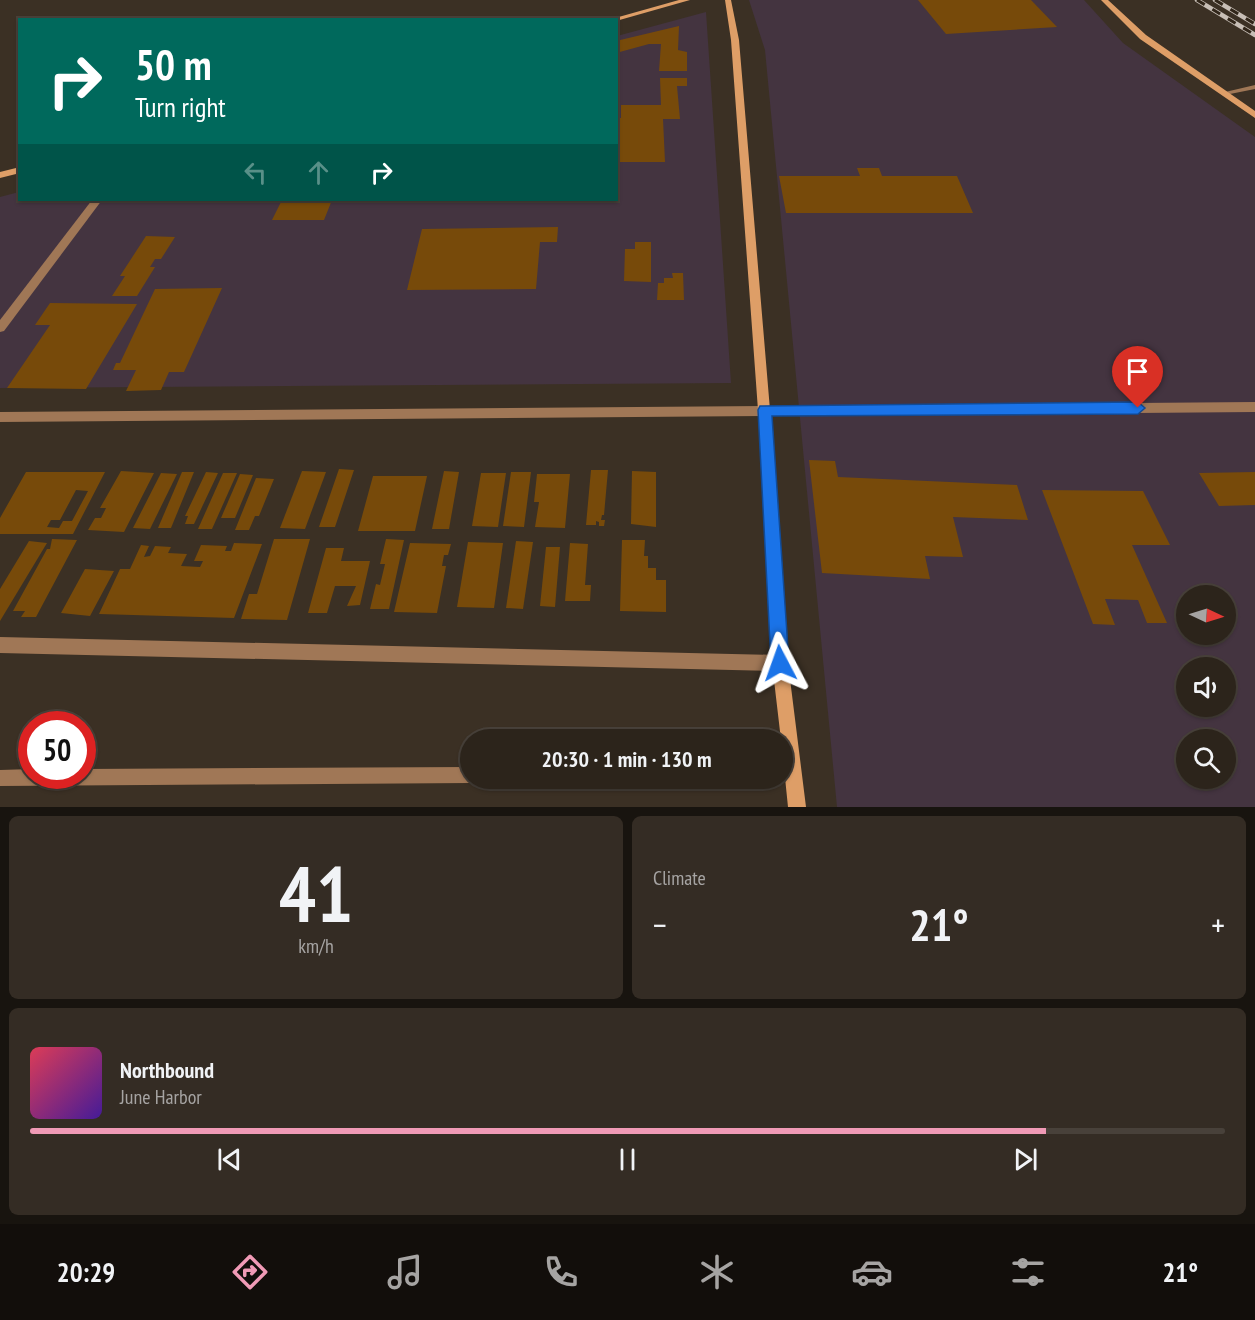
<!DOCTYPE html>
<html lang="en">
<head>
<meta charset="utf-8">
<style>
	body { margin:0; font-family:"PT Sans Narrow",sans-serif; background:#342c24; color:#f1f3f6; height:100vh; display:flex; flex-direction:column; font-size:22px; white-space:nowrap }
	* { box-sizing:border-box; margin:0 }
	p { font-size:20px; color:#a6a4a3 }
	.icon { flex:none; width:33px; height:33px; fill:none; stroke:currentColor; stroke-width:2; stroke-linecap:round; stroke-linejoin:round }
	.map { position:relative; height:807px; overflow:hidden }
	.panel { display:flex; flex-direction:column; gap:9px; padding:9px; background:#18140f; flex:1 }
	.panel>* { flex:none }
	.hud { position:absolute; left:18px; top:18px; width:600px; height:183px; border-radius:0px; box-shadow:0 2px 4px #0004,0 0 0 2px #48413a; background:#00695c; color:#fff; overflow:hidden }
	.needle { width:39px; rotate:94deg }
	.tools { position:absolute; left:1176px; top:585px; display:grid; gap:12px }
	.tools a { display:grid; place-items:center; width:60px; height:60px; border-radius:50%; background:#2c241b; box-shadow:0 2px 4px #0004,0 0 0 2px #48413a; font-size:30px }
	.speed { position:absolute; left:18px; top:711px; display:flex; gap:12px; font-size:30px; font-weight:700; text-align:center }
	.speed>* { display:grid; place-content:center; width:78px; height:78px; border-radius:50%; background:#2c241b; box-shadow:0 2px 4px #0004,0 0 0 2px #48413a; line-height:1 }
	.speed .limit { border:9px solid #d22; background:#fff; color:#111 }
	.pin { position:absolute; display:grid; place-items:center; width:51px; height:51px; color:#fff; margin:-62px -26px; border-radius:50% 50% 50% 0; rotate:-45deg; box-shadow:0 0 6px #0007 }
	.pin .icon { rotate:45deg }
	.me { position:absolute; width:66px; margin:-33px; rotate:356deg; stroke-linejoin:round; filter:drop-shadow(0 0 4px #0008) }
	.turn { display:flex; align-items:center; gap:21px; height:126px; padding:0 18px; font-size:27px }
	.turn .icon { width:78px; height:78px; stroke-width:2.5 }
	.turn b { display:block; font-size:42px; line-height:51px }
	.lanes { display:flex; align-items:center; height:57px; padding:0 18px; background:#0003; justify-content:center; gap:30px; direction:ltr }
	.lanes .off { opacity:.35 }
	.big { font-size:45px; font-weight:600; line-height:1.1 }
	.panel .card { flex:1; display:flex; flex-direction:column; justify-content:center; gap:9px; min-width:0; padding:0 21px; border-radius:9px; background:#342c24 }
	.panel .dial { align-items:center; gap:0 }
	.dial b { font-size:78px; line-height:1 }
	.song { display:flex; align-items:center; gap:18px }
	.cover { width:72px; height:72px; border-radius:9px; background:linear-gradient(135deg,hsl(350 70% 55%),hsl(260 70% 35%)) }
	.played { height:6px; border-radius:3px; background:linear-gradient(90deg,#f09ab6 85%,#48413a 85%) }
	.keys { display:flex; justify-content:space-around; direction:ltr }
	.heat { display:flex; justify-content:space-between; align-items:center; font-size:33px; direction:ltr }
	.panel .tiles { flex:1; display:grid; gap:9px; grid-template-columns:1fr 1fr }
	.card:last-child { grid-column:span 2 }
	.trip { position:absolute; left:460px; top:729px; width:333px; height:60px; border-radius:30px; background:#2c241b; box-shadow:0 2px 4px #0004,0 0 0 2px #48413a; font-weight:600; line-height:60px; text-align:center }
	.tab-bar { display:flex; height:96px; justify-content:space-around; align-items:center; background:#120e0b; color:#a6a4a3 }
	.tab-bar .icon { width:42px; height:42px }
	.tab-bar .selected { color:#f09ab6 }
	.tab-bar b { font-size:27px; color:#f1f3f6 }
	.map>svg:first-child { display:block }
	.industrial { fill:#443440; fill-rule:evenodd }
	.building { fill:#774a0a; fill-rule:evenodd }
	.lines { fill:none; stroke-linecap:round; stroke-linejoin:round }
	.street { fill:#a07756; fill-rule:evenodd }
	.secondary { fill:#de9e67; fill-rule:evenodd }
	.rail-casing { stroke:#c7beb6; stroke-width:4.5 }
	.rail { stroke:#31261a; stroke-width:3; stroke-dasharray:9; stroke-linecap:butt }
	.route { fill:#1a73e8; stroke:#114b97; stroke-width:1.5 }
</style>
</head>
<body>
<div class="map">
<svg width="1255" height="807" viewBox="0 0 1255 807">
	<rect width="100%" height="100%" fill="#3b3024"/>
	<!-- industrial -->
	<g class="industrial">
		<path d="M 749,0 L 1084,0 L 1123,43 L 1255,137 L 1255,807 L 837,807 L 765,50 ZM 1186,596 L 1226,596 L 1226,634 L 1186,634 ZM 1186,668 L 1226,668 L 1226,706 L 1186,706 ZM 1186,740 L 1226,740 L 1226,778 L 1186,778 Z"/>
		<path d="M 706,12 L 731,383 L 0,388 L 0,197 L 19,192 L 20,200 L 616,200 L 617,36 Z"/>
	</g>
	<!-- building -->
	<g class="building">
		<path d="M 918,0 L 1031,0 L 1057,27 L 946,34 Z"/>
		<path d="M 679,26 L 678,50 L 687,52 L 687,71 L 659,71 L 661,44 L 649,44 L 616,53 L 616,41 Z"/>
		<path d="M 660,78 L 687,78 L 687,86 L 677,86 L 680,119 L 663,119 L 665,162 L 616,162 L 616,118 L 621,118 L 621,105 L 661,105 Z"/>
		<path d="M 857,168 L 879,168 L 882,176 L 957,176 L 973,213 L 786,213 L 779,176 L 860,176 Z"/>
		<path d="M 282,200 L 332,200 L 324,220 L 272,220 Z"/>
		<path d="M 558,227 L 557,242 L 540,242 L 536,289 L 407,290 L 422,229 Z"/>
		<path d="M 146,236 L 175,237 L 161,259 L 155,259 L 150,267 L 155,267 L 137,296 L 112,296 L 125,276 L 120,276 Z"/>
		<path d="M 635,242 L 651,242 L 651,282 L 624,281 L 625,249 L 635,249 Z"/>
		<path d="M 672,273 L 683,273 L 684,300 L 657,300 L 658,283 L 664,283 L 664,278 L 673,278 Z"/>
		<path d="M 222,288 L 184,372 L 169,372 L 161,390 L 126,391 L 136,370 L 113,370 L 116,363 L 120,363 L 155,289 Z"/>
		<path d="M 50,303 L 137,304 L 86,389 L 7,388 L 50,325 L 35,325 Z"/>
		<path d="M 809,460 L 835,461 L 838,477 L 1017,485 L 1028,520 L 953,517 L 963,557 L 925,556 L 930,579 L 822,573 Z"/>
		<path d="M 339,469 L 354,470 L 335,527 L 319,527 Z"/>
		<path d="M 591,470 L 608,470 L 604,515 L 602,515 L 601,520 L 605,520 L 604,526 L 599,526 L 599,522 L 596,521 L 596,525 L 586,525 Z"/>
		<path d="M 121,471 L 154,473 L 124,532 L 88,530 L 95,518 L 101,518 L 106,508 L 100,508 Z"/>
		<path d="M 302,471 L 326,472 L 305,529 L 280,528 Z"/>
		<path d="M 444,471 L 459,472 L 449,529 L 432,529 Z"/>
		<path d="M 632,471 L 656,472 L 656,527 L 631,524 Z"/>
		<path d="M 26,472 L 105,472 L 73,534 L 0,534 L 0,518 ZM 76,490 L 88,491 L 72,521 L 63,521 L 59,528 L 47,527 L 51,520 L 60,520 Z"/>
		<path d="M 182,472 L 194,472 L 171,528 L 158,528 Z"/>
		<path d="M 206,472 L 218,473 L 194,524 L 185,524 L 188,516 L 185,516 Z"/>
		<path d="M 511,472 L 531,472 L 524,527 L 503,526 Z"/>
		<path d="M 1255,472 L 1255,505 L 1219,506 L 1199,473 Z"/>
		<path d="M 161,473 L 177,474 L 150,529 L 133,528 Z"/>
		<path d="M 223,473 L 237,473 L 212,529 L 198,529 Z"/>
		<path d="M 481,473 L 506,473 L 498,527 L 472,526 Z"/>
		<path d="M 240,474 L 253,475 L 235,518 L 221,518 Z"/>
		<path d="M 537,474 L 570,474 L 565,528 L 535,527 L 539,502 L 534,502 Z"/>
		<path d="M 373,476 L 427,476 L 415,531 L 358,531 Z"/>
		<path d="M 256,478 L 274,479 L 259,516 L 255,516 L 249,530 L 235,530 Z"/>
		<path d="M 1042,490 L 1143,491 L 1170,545 L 1132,545 L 1167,623 L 1147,623 L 1138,600 L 1105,599 L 1115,625 L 1093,624 Z"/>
		<path d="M 52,539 L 77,540 L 36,617 L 21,617 L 25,611 L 13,611 L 47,549 L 50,549 Z"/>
		<path d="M 274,539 L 310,539 L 287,620 L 241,619 L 249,594 L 257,594 Z"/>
		<path d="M 386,539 L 404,540 L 389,609 L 370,609 L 376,584 L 380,585 L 385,564 L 380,564 Z"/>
		<path d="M 622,540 L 645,540 L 644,556 L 648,556 L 648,568 L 656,568 L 656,580 L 666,580 L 666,612 L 620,611 Z"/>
		<path d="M 29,541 L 47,543 L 0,621 L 0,589 Z"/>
		<path d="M 516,541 L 533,542 L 523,609 L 506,608 Z"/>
		<path d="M 468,542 L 503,543 L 494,608 L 457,607 Z"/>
		<path d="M 234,543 L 262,544 L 234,618 L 99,614 L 120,569 L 130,569 L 141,545 L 149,546 L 144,557 L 150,556 L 155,546 L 171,547 L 168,553 L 187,554 L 181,566 L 200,567 L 203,561 L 194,561 L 201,545 L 227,546 L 225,551 L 231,551 Z"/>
		<path d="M 410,543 L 451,544 L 448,555 L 444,555 L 442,566 L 446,566 L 437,613 L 394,612 Z"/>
		<path d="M 570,543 L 588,544 L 585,585 L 591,585 L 590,601 L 565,601 Z"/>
		<path d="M 546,547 L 560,547 L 555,607 L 540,606 Z"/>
		<path d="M 326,548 L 344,548 L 341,561 L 370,561 L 360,605 L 347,606 L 356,586 L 335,586 L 327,613 L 308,613 Z"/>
		<path d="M 85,569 L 114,571 L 90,616 L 61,613 Z"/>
	</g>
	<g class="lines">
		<!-- street -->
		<g class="street">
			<path d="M 1255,85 L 1255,89 L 1225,95 L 1221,93 Z"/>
			<path d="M 92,200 L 102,200 L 4,331 L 0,332 L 0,320 Z"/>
			<path d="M 1255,402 L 1255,412 L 0,422 L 0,412 Z"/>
			<path d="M 0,637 L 780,655 L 785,658 L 788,663 L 785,668 L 780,671 L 0,653 Z"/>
			<path d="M 471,767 L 471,778 L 478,778 L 471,783 L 0,786 L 0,770 L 32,769 L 32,776 L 82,776 L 82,769 Z"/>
		</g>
		<!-- secondary -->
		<g class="secondary">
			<path d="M 679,0 L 690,0 L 616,21 L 608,20 Z"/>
			<path d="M 725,0 L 731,0 L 739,40 L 770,410 L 788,663 L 806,807 L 788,807 L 783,758 L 783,740 L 781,740 L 772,663 L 758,410 L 731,40 Z"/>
			<path d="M 1101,0 L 1108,0 L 1146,35 L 1255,111 L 1255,118 L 1140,39 Z"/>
			<path d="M 20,167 L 20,173 L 0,178 L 0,172 Z"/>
		</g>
		<!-- rail casing -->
		<g class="rail-casing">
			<g id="rail">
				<path d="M 1197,0 L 1255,35"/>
				<path d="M 1215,0 L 1255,24"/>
			</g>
		</g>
		<!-- rail -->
		<use href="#rail" class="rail"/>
	</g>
	<!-- route -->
	<path class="route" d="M 1138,402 L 1145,408 L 1138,414 L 772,416 L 789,663 L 786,669 L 780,672 L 774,669 L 771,663 L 758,410 L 760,406 Z"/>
</svg>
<div class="tools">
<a><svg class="needle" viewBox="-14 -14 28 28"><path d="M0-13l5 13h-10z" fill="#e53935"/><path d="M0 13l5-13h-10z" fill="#a6a4a3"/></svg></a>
<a><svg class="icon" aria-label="sound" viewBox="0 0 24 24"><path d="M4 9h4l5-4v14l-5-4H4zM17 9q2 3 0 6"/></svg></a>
<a><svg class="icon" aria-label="search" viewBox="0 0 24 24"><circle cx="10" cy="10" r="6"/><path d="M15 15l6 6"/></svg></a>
</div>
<div class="speed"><div class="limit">50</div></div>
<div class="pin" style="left:1138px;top:408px;background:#d93025"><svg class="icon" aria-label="arrive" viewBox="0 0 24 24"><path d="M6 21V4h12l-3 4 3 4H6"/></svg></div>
<svg class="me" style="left:780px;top:663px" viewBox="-20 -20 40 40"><path d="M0-17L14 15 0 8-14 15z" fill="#1a73e8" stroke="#fff" stroke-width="4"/></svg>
<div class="trip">20:30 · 1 min · 130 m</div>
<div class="hud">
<div class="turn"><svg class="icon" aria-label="right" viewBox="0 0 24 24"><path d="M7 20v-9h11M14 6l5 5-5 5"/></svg><div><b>50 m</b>Turn right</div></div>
<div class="lanes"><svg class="icon off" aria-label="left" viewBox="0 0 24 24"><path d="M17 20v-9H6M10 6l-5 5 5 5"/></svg><svg class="icon off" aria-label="ahead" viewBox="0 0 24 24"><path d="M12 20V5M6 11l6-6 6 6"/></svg><svg class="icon" aria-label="right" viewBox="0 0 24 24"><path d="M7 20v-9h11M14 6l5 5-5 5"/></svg></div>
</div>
</div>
<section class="panel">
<div class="tiles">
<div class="card dial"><b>41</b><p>km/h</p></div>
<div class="card"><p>Climate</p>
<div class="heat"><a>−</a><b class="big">21°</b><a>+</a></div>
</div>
<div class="card">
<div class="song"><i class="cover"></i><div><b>Northbound</b><p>June Harbor</p></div></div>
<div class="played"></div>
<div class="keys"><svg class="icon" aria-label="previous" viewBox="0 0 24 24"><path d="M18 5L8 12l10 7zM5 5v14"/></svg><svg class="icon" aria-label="pause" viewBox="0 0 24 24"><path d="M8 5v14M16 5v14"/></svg><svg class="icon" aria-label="next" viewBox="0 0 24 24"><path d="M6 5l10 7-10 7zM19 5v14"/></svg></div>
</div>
</div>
</section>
<nav class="tab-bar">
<b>20:29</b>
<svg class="icon selected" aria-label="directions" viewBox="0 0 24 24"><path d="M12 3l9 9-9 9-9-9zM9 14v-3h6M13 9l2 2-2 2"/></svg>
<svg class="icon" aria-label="music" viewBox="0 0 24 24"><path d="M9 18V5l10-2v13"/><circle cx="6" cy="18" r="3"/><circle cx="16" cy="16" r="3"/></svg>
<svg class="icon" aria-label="phone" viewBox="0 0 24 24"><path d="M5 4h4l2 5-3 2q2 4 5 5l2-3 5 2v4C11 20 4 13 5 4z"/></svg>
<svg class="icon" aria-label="climate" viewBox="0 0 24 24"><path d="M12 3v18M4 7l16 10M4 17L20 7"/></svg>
<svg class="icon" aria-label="car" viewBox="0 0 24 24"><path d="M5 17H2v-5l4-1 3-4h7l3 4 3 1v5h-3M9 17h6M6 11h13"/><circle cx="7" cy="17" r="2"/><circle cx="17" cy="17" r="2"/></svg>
<svg class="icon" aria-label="filters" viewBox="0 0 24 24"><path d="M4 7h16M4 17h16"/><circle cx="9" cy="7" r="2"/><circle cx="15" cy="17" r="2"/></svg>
<b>21°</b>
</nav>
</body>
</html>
